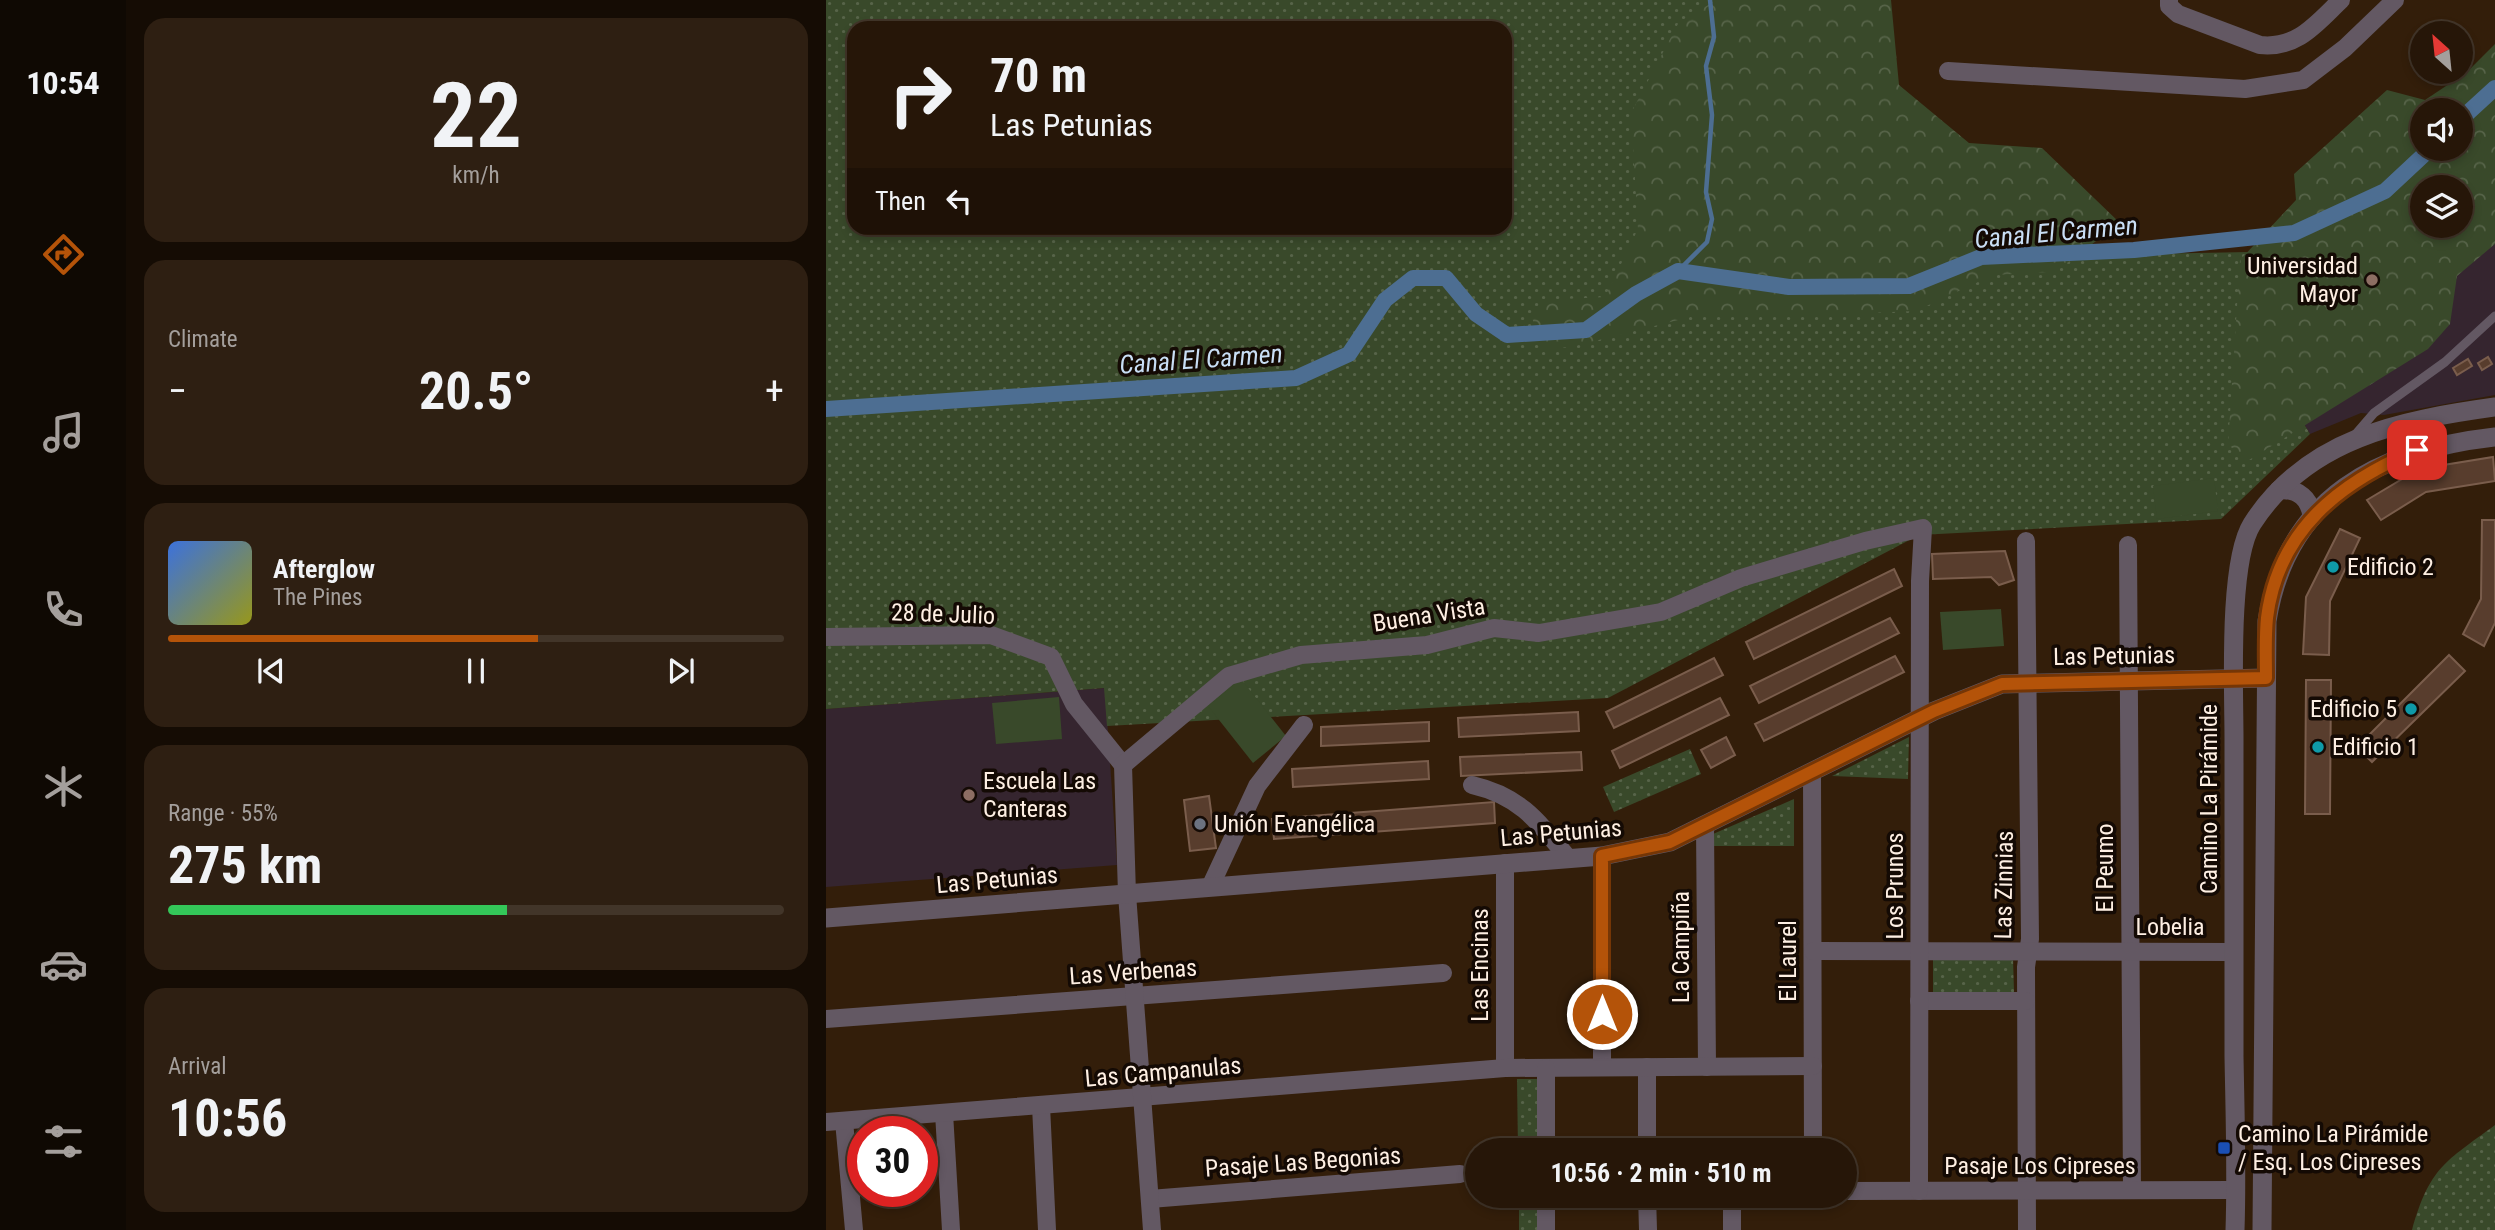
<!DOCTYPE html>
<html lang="en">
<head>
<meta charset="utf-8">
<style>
	body { margin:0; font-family:"Roboto Condensed",sans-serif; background:#2e1f12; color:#f1f3f6; height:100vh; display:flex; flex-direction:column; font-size:26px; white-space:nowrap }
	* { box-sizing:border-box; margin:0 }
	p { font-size:23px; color:#a49f9c }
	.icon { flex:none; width:38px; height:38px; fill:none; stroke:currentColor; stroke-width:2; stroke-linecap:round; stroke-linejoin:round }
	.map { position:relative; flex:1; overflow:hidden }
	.side { display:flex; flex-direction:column; gap:18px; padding:18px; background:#150c04; width:700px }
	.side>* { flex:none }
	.banner { position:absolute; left:21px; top:21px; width:665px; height:214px; border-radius:21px; box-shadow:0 4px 10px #0003,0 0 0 2px #423529; background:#261608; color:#f1f3f6; overflow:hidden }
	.needle { width:46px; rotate:333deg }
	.tools { position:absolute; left:1584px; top:21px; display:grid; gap:14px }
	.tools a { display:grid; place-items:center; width:63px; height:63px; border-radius:50%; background:#261608; box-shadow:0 4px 10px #0003,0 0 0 2px #423529; font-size:35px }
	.speed { position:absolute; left:21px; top:1116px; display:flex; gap:14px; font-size:35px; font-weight:700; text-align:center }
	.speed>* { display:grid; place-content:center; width:91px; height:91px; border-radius:50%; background:#261608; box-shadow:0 4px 10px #0003,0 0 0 2px #423529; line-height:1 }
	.speed .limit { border:10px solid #d22; background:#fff; color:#111 }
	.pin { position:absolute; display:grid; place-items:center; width:60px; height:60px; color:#fff; margin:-30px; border-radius:14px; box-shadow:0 4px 10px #0006 }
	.me { position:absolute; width:77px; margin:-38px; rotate:0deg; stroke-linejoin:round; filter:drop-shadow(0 0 5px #0008) }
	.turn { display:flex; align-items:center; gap:24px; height:147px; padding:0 28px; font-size:32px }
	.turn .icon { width:91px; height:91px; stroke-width:2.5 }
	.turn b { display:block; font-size:49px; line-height:60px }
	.then { display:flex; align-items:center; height:66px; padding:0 28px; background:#0003; gap:14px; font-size:26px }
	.big { font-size:52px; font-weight:700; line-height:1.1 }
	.side .widget { flex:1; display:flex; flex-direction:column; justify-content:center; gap:10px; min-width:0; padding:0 24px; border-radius:21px; background:#2e1f12 }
	.side .dial { align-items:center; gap:0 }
	.dial b { font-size:91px; line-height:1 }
	.song { display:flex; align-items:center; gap:21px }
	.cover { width:84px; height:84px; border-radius:10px; background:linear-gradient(135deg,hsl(220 70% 55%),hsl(60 70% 35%)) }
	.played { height:7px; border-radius:4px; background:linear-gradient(90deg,#b45309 60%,#423529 60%) }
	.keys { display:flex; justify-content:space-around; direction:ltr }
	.heat { display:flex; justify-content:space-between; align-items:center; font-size:38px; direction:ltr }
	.charge { height:10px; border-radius:5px; background:linear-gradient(90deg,#34c759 55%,#423529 0) }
	.trip { position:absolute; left:639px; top:1138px; width:392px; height:70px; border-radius:35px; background:#261608; box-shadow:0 4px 10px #0003,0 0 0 2px #423529; font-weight:700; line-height:70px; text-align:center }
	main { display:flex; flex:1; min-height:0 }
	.tab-bar { display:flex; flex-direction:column; width:126px; justify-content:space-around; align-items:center; background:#0f0903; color:#a49f9c }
	.tab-bar .icon { width:49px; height:49px }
	.tab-bar .active { color:#b45309 }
	.tab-bar b { font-size:32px; color:#f1f3f6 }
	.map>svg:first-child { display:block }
	.commercial { fill:#35252f; fill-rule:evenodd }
	.grass { fill:url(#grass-dots); fill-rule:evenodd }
	.forest { fill:url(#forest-crowns); fill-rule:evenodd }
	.pitch { fill:#39492a }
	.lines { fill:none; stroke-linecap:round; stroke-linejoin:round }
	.stream { stroke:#4d6e92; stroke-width:4.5 }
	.canal { stroke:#4d6e92; stroke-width:16 }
	.building { fill:#583d2d; stroke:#7a5d4c; stroke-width:2 }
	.service { stroke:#635863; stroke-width:9 }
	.minor { stroke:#635863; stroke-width:18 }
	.tertiary { stroke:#635863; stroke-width:19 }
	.route-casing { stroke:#753606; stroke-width:18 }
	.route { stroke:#b45309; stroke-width:12 }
	.education-dot { fill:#8d6e63; stroke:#140a04; stroke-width:2.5 }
	.culture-dot { fill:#0f9aa8; stroke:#140a04; stroke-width:2.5 }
	.worship-dot { fill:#6b7280; stroke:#140a04; stroke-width:2.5 }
	.transit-dot { fill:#1a4fb4; stroke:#140a04; stroke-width:2.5 }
	.labels { text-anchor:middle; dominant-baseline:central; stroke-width:7; stroke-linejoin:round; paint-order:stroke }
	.poi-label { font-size:24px; fill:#feefe3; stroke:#140a04; text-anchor:start }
	.street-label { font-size:24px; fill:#feefe3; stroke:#140a04 }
	.water-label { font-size:26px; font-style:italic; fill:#c9def5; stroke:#140a04 }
</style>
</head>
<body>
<main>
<nav class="tab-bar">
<b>10:54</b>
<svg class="icon active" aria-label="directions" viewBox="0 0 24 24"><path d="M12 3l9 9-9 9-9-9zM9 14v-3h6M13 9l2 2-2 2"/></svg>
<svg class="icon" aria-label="music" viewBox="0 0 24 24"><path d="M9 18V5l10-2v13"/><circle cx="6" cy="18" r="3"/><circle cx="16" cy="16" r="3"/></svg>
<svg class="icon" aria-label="phone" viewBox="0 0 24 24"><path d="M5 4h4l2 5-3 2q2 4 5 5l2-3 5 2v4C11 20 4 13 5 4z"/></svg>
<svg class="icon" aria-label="climate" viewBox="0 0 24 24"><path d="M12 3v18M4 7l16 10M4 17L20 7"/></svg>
<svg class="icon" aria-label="car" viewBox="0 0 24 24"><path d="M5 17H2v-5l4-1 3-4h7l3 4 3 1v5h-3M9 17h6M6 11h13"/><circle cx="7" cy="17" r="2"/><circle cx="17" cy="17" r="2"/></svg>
<svg class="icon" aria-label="filters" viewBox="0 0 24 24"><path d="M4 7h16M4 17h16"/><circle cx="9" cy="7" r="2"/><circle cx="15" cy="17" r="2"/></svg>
</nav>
<section class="side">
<div class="widget dial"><b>22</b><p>km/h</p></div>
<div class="widget"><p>Climate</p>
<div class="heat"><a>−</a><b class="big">20.5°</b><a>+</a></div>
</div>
<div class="widget">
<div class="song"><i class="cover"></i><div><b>Afterglow</b><p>The Pines</p></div></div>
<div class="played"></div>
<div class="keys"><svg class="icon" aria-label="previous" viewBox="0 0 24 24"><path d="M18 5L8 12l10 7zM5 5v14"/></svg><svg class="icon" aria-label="pause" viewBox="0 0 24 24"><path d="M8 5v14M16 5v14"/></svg><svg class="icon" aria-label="next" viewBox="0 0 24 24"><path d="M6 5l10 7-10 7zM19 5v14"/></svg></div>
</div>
<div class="widget"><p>Range · 55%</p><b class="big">275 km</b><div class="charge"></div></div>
<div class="widget"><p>Arrival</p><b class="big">10:56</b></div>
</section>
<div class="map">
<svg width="1669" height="1230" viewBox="0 0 1669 1230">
	<defs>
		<pattern id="grass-dots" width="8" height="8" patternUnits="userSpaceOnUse" patternTransform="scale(1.75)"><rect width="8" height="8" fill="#39492a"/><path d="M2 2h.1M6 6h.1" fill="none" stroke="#576449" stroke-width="1.8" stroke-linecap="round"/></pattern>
		<pattern id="forest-crowns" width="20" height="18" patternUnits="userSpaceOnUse" patternTransform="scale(1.75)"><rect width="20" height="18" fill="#39492a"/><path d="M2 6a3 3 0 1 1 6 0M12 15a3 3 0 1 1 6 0" fill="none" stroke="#576449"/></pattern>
	</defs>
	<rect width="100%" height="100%" fill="#331e0a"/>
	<!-- commercial -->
	<g class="commercial">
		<path d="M 1669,103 L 1669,395 L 1558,415 L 1535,413 L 1484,434 L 1458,390 L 1424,252 L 1634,149 ZM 1596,187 L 1634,187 L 1634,226 L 1596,226 Z"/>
		<path d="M 279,688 L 291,865 L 0,887 L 0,709 Z"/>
	</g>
	<!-- grass -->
	<g class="grass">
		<path d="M 0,0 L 951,0 L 1155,257 L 1424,252 L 1458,390 L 1484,434 L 1395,519 L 1093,535 L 782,698 L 281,726 L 278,688 L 0,709 ZM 28,28 L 679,28 L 679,228 L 28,228 Z"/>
		<path d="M 1083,737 L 1082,779 L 1006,776 Z"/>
		<path d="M 864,749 L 875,774 L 788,812 L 777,787 Z"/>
		<path d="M 968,799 L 968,846 L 887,846 L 887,834 Z"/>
		<path d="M 1107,958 L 1187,958 L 1188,992 L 1107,993 Z"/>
		<path d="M 691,1079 L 711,1079 L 712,1150 L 692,1150 Z"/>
		<path d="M 1669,1125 L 1669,1230 L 1586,1230 C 1604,1167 1619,1162 1669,1125 Z"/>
		<rect x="693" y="1195" width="20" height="35"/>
	</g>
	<!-- forest -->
	<g class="forest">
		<path d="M 891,0 L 1065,0 L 1073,85 L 1143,143 L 1216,148 L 1294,223 L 1229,272 L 1167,275 L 1090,311 L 949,317 L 868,316 L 745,347 L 715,349 L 706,317 L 720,300 L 779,297 L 812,229 L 805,113 L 853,22 Z"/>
		<path d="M 1669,44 L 1669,244 L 1631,276 L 1624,324 L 1602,349 L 1423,460 L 1402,445 L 1414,260 L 1470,200 L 1468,174 L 1561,90 L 1599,100 L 1641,72 ZM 1596,110 L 1634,110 L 1634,149 L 1596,149 ZM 1596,187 L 1634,187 L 1634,226 L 1596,226 Z"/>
	</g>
	<!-- pitch -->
	<g class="pitch">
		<path d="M 1388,478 L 1392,511 L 1331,519 L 1327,486 Z"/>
		<path d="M 1175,609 L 1178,646 L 1117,650 L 1114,612 Z"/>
		<path d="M 415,679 L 460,736 L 427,763 L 382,706 Z"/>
		<path d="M 233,697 L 236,739 L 170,744 L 166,703 Z"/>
	</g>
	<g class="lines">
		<!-- stream -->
		<path class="stream" d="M 852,271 L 881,242 L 886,219 L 880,192 L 886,115 L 880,66 L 888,37 L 884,0"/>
		<!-- canal -->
		<g class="canal">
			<path d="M 1634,120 L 1669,88"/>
			<path d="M 0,409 L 470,378 L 523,354 L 559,300 L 587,278 L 620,278 L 650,314 L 681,335 L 760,330 L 810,294 L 852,271 L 963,287 L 1083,286 L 1155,257 L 1308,250 L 1468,233 L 1559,191 L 1604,149"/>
		</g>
	</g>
	<!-- building -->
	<g class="building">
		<path d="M 1662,357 L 1666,364 L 1656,370 L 1652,363 Z"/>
		<path d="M 1642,359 L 1646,366 L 1631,375 L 1627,368 Z"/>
		<path d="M 1667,457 L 1669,481 L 1600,492 L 1555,520 L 1541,500 L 1593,469 Z"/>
		<path d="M 1656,520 L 1669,520 L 1669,623 L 1658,646 L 1637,634 L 1655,599 Z"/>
		<path d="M 1514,529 L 1534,538 L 1504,601 L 1503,655 L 1477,654 L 1480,597 Z"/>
		<path d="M 1179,551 L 1188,580 L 1173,585 L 1165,577 L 1107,579 L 1106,554 Z"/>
		<path d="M 1068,569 L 1076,586 L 928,659 L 920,642 Z"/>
		<path d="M 1064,618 L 1073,633 L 933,703 L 924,686 Z"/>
		<path d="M 1623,655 L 1639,671 L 1546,762 L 1531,747 Z"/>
		<path d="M 1069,656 L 1078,672 L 938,741 L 929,724 Z"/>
		<path d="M 888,658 L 897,675 L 788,728 L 780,712 Z"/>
		<path d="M 1480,680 L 1505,680 L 1504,814 L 1479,814 Z"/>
		<path d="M 894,698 L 903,715 L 794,768 L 786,751 Z"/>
		<path d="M 752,712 L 753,731 L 633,737 L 632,718 Z"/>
		<path d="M 603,722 L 603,741 L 495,746 L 495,727 Z"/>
		<path d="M 900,737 L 909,755 L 885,768 L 875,750 Z"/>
		<path d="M 755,752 L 756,770 L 635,776 L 634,757 Z"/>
		<path d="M 602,761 L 603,779 L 467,787 L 466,769 Z"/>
		<path d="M 383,796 L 390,848 L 364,851 L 358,800 Z"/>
		<path d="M 668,802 L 669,823 L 448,839 L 446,819 Z"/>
	</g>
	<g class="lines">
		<!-- service -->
		<path class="service" d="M 1529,435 L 1548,413 L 1619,362 L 1669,316"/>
		<!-- minor -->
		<g class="minor">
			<path d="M 1343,0 L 1343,6 L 1352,14 L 1434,45 C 1471,49 1490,24 1515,0"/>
			<path d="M 1122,71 L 1419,89 L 1477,80 L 1519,48 L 1569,0"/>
			<path d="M 1200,541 L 1204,939 L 1200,967 L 1201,1230"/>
			<path d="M 1302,545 L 1306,1190"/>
			<path d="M 0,637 L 165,635 L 225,657 L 248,704 L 297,765"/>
			<path d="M 986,772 L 987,1150"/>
			<path d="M 646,785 C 694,796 712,821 742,858"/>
			<path d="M 879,826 L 881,1067"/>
			<path d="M 679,863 L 679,1068"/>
			<path d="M 385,885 L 431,786 L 478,725"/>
			<path d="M 987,951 L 1408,952"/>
			<path d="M 1093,1001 L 1200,1001"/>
			<path d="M 0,1019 L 617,973"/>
			<path d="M 776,1067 L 776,856"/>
			<path d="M 821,1067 L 821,1150"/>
			<path d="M 215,1106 L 221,1230"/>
			<path d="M 118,1113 L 125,1230"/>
			<path d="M 18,1121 L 28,1230"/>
			<path d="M 0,1122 L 679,1068 L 987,1066"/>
			<path d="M 720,1150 L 720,1068"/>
			<path d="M 1018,1191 L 1409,1190"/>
			<path d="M 821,1195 L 822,1230"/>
			<path d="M 324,1199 L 634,1174"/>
			<path d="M 326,1230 L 301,894 L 297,765 L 403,676 L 475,655 L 601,645 L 668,628 L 713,633 L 835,612 L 915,578 L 1039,541 L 1097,528 L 1094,581 L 1093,1191"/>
			<path d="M 720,1230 L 720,1195"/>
			<path d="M 906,1230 L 906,1195"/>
		</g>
		<!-- tertiary -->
		<g class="tertiary">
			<path d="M 1453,490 C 1472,488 1485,499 1486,518"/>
			<path d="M 0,918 L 776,856 L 844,842 L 1108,711 L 1176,684 L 1440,678"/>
			<path d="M 1409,1230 C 1411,1172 1409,1114 1408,1056 C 1408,950 1408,844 1408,738 C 1408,690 1402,562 1426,524 C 1481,438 1575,420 1669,407"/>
			<path d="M 1436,1230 L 1441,621 C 1461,496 1553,450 1669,437"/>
		</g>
	</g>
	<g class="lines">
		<!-- route casing -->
		<g class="route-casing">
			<path id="route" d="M 776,1014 L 776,856 L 844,842 L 1108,711 L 1176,684 L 1440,678 C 1440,658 1439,638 1441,618 C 1452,530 1514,482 1591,450"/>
		</g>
		<!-- route -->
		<use href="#route" class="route"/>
	</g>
	<!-- markers -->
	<g class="education-dot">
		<circle cx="1546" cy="280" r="7"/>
		<circle cx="143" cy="795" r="7"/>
	</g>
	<g class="culture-dot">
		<circle cx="1507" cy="567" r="7"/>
		<circle cx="1585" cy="709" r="7"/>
		<circle cx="1492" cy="747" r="7"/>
	</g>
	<circle class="worship-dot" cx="374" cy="824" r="7"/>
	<rect class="transit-dot" x="1391" y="1141" width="14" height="14" rx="3.5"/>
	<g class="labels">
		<!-- poi labels -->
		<g class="poi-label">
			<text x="1532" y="266" text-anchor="end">Universidad<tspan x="1532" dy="28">Mayor</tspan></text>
			<text x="1521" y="567">Edificio 2</text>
			<text x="1571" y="709" text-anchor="end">Edificio 5</text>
			<text x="1506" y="747">Edificio 1</text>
			<text x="157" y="781">Escuela Las<tspan x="157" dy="28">Canteras</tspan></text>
			<text x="388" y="824">Unión Evangélica</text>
			<text x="1412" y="1134">Camino La Pirámide<tspan x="1412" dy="28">/ Esq. Los Cipreses</tspan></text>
		</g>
		<!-- street labels -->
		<g class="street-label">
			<text transform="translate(117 614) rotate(2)">28 de Julio</text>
			<text transform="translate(603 615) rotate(-9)">Buena Vista</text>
			<text transform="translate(1288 656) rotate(-1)">Las Petunias</text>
			<text transform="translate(1383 799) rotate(-90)">Camino La Pirámide</text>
			<text transform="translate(735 833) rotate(-5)">Las Petunias</text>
			<text transform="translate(1279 868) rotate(-90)">El Peumo</text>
			<text transform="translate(171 880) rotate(-5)">Las Petunias</text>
			<text transform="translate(1178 885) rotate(-89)">Las Zinnias</text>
			<text transform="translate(1069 886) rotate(-90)">Los Prunos</text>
			<text x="1344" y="927">Lobelia</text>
			<text transform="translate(855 947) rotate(-90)">La Campiña</text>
			<text transform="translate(962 961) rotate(-90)">El Laurel</text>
			<text transform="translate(654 965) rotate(-90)">Las Encinas</text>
			<text transform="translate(307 972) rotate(-4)">Las Verbenas</text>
			<text transform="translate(337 1072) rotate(-5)">Las Campanulas</text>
			<text transform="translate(477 1162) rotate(-4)">Pasaje Las Begonias</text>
			<text x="1214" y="1166">Pasaje Los Cipreses</text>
		</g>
		<!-- water labels -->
		<g class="water-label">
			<text transform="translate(1230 232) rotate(-5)">Canal El Carmen</text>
			<text transform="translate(375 359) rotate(-4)">Canal El Carmen</text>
		</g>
	</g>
</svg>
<div class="tools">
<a><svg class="needle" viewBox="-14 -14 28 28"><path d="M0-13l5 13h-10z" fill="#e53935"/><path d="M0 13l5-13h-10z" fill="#a49f9c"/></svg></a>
<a><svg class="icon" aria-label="sound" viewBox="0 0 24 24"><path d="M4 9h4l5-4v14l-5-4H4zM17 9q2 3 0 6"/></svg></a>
<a><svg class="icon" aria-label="layers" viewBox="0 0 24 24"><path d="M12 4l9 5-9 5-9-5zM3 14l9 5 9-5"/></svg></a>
</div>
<div class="speed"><div class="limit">30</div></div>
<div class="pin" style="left:1591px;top:450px;background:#d93025"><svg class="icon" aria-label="arrive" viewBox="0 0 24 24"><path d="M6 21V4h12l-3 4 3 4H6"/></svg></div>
<svg class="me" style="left:776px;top:1014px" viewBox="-20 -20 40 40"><circle r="17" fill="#b45309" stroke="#fff" stroke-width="3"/><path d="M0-11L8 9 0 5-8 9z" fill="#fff"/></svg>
<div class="trip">10:56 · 2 min · 510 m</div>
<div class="banner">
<div class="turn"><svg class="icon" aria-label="right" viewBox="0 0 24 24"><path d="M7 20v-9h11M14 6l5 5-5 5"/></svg><div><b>70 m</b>Las Petunias</div></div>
<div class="then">Then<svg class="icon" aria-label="left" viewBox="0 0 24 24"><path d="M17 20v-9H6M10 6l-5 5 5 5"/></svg></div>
</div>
</div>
</main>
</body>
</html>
